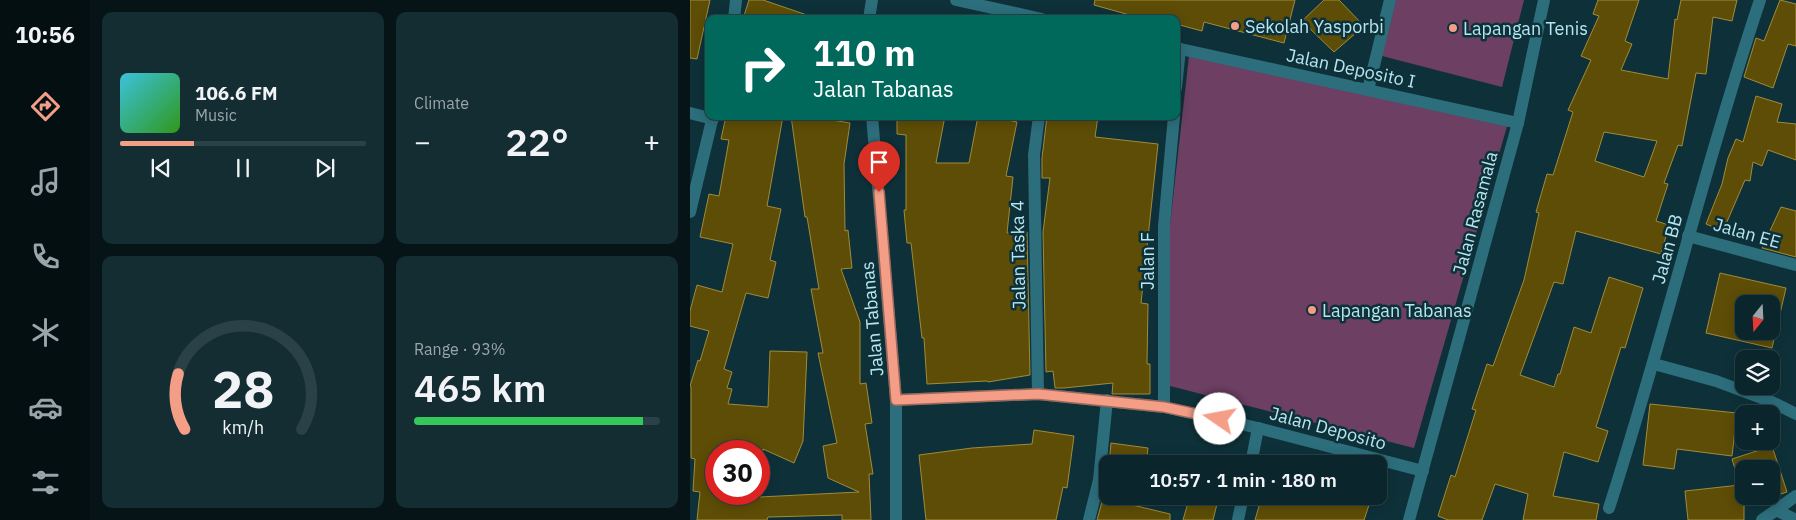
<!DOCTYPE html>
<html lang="en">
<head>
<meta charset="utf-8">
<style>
	body { margin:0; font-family:"IBM Plex Sans",sans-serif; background:#132d33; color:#f1f3f6; height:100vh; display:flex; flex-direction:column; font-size:19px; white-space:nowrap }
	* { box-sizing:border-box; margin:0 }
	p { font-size:16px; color:#99a5a9 }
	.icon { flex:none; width:28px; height:28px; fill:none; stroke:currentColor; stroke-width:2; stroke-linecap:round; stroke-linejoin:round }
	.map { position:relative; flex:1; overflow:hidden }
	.sheet { display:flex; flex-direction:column; gap:12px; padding:12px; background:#061418; width:600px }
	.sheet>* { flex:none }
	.guide { position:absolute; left:15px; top:15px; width:475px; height:105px; border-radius:10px; box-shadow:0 2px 12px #0003,0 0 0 1px #2a4247; background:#00695c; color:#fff; overflow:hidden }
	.needle { width:32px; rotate:198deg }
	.controls { position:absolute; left:1045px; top:295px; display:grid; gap:10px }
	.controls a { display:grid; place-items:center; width:45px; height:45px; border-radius:10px; background:#0a252b; box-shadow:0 2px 12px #0003,0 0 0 1px #2a4247; font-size:25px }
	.speed { position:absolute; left:15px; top:440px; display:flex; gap:10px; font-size:25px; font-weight:700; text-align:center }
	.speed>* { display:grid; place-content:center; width:65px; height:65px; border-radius:50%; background:#0a252b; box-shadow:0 2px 12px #0003,0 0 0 1px #2a4247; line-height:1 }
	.speed .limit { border:8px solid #d22; background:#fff; color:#111 }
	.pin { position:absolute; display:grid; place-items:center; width:42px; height:42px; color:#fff; margin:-51px -21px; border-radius:50% 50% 50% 0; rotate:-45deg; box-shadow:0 0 5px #0007 }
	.pin .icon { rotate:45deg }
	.me { position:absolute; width:55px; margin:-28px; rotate:282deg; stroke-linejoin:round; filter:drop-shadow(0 0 4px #0008) }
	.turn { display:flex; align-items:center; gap:18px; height:105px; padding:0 25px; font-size:22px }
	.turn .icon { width:65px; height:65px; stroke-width:2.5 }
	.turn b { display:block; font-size:35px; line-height:42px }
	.big { font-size:38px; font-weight:600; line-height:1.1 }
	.sheet .tile { flex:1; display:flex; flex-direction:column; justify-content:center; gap:8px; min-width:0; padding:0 18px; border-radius:10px; background:#132d33 }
	.sheet .dial { align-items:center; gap:0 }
	.dial svg { height:130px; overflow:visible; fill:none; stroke:#2a4247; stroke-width:7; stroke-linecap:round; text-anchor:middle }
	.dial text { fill:#f1f3f6; stroke:none }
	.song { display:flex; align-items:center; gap:15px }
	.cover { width:60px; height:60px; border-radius:8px; background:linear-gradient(135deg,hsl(190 70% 55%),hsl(110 70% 35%)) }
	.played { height:5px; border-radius:2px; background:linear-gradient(90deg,#f49e88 30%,#2a4247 30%) }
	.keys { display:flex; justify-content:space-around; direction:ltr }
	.heat { display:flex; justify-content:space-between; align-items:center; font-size:28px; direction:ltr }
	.charge { height:8px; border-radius:4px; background:linear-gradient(90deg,#34c759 93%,#2a4247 0) }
	.sheet .tiles { flex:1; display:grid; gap:12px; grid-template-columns:repeat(2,1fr) }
	.trip { position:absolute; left:409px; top:455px; width:288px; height:50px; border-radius:10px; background:#0a252b; box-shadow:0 2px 12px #0003,0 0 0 1px #2a4247; font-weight:600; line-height:50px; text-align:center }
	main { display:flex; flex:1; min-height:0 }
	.dock { display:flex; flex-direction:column; width:90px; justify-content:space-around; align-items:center; background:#040f11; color:#99a5a9 }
	.dock .icon { width:35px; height:35px }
	.dock .current { color:#f49e88 }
	.dock b { font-size:22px; color:#f1f3f6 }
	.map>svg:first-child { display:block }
	.green { fill:#6c3f63 }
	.building { fill:#5d4d06; stroke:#a18b39; fill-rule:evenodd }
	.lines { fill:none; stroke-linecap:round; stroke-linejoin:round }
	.minor { stroke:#2d6e7c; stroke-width:12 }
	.route-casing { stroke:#9f6758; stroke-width:12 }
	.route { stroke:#f49e88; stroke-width:9 }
	.poi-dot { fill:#f49e88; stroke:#0e3139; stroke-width:2 }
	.labels { text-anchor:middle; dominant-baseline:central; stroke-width:5; stroke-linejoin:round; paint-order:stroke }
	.poi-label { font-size:18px; fill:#b6e6f2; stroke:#0e3139; text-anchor:start }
	.street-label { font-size:18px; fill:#b6e6f2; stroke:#0e3139 }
</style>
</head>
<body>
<main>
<nav class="dock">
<b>10:56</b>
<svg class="icon current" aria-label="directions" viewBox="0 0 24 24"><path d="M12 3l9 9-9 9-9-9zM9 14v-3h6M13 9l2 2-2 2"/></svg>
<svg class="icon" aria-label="music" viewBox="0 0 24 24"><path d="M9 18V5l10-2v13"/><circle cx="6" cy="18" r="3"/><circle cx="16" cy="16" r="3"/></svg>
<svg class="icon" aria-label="phone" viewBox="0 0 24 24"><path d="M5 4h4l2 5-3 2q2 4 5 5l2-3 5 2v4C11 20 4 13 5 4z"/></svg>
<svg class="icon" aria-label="climate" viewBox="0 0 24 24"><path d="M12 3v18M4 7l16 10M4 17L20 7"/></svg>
<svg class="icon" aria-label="car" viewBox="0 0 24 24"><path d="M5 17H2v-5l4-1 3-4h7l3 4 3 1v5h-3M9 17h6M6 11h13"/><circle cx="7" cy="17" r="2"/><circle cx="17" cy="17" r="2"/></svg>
<svg class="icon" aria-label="filters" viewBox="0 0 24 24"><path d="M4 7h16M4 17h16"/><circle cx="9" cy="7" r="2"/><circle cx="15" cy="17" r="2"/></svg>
</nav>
<section class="sheet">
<div class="tiles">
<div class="tile">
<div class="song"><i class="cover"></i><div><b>106.6 FM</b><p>Music</p></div></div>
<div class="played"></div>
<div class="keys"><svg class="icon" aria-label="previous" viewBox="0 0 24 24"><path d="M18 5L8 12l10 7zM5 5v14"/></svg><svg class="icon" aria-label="pause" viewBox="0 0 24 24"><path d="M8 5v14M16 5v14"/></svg><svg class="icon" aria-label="next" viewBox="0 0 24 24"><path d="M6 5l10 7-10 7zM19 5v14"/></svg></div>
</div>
<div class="tile"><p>Climate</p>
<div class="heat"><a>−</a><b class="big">22°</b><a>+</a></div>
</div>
<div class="tile dial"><svg viewBox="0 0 100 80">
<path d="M14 69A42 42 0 1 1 86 69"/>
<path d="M14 69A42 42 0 0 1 10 35" stroke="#f49e88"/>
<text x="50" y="56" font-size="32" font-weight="700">28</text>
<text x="50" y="72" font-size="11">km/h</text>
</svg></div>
<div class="tile"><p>Range · 93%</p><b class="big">465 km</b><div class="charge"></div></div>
</div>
</section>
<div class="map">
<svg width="1106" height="520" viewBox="0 0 1106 520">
	<rect width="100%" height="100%" fill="#0e3139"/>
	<!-- green -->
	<g class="green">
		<path d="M 706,0 L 834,0 L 812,87 L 692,56 Z"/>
		<path d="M 500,47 L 820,116 L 724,448 L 480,386 L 479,234 Z"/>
	</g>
	<!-- building -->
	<g class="building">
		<path d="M 0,0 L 20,0 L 7,59 L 0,58 Z"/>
		<path d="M 59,0 L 73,0 L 120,16 L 119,19 L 53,19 Z"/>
		<path d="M 405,0 L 605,0 L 594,43 L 514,22 L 512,31 L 486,24 L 486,19 L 454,19 L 404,5 Z"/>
		<path d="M 634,0 L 649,0 L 674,26 L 644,52 L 612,21 Z"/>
		<path d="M 908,0 L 949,0 L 935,41 L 942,44 L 931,70 L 978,79 L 985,19 L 987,20 L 991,0 L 1047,0 L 1042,21 L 1023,17 L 1016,74 L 1006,73 L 992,146 L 988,145 L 974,183 L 978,184 L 966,221 L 979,225 L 971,254 L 886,231 L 873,284 L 864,282 L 830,375 L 864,387 L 868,374 L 870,374 L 884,327 L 901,333 L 919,277 L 953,288 L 935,348 L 931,347 L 906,427 L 918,431 L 908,462 L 874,452 L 863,496 L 909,504 L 906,520 L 833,520 L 838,494 L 805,484 L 792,520 L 758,520 L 748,516 L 761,475 L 765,477 L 786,410 L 782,409 L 797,364 L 803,366 L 834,280 L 849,213 L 846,212 L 857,174 L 863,175 L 883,112 L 878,110 L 901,60 L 891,56 L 909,16 L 903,14 ZM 914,132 L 967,141 L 954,177 L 905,161 Z"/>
		<path d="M 1090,0 L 1106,4 L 1106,46 L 1098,44 L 1083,88 L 1054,77 L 1066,38 L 1074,41 Z"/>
		<path d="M 1066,96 L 1092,104 L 1087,122 L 1106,124 L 1106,160 L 1078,150 L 1072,166 L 1063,162 L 1060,181 L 1055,180 L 1033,231 L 1016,224 L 1032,184 L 1038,158 L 1046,139 L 1053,142 Z"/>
		<path d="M 36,116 L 93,116 L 77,206 L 91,209 L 80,260 L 86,262 L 78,298 L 56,293 L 34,369 L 42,372 L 37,388 L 42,389 L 38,404 L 78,407 L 80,351 L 117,352 L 113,441 L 104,463 L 73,449 L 73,451 L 26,451 L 26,494 L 70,494 L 70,497 L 169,492 L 138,478 L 133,446 L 147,443 L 128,353 L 133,353 L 121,289 L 129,289 L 117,217 L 115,217 L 101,116 L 118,116 L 160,123 L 154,164 L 155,231 L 158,230 L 162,268 L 151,269 L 170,322 L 170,384 L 176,383 L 182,423 L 175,424 L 183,474 L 179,474 L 181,520 L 152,520 L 152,515 L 78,517 L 77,520 L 7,520 L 10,492 L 3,491 L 5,459 L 1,458 L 1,387 L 0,386 L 8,360 L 10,361 L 19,331 L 0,326 L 0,311 L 7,285 L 32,292 L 43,244 L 10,237 L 19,194 L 29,196 L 39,140 L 31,139 Z"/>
		<path d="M 207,116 L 255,116 L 246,163 L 279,163 L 288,116 L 300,116 L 327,122 L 316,176 L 323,177 L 317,233 L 337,232 L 340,375 L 298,382 L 297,381 L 237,384 L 234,338 L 232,338 L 221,243 L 217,243 L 214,210 L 216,210 L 216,135 L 207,134 Z"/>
		<path d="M 357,116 L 408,116 L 405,137 L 468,144 L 451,303 L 458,304 L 457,364 L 460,364 L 460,394 L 422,394 L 423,383 L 374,388 L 365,388 L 363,371 L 356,372 L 353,232 L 360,178 L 352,178 L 352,158 Z"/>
		<path d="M 1091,207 L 1106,211 L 1106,257 L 1072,248 Z"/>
		<path d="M 1030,273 L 1096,288 L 1082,348 L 1016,333 ZM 1054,304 L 1081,304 L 1081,331 L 1054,331 Z"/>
		<path d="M 960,404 L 1047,413 L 1042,456 L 987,449 L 984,469 L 953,465 Z"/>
		<path d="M 344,430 L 384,436 L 377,488 L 373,487 L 366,520 L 236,520 L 229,455 L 282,448 L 342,444 Z"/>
		<path d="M 421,443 L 458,448 L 456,464 L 419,464 Z"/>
		<path d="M 1082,446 L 1097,492 L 1054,506 L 1054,520 L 998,520 L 995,491 L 1050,485 L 1042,459 ZM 1054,469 L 1081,469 L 1081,496 L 1054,496 Z"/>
		<path d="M 500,496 L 529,496 L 523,520 L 493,520 Z"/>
		<path d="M 572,496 L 672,496 L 681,499 L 674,520 L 565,520 Z"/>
		<path d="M 413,498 L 480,514 L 480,520 L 407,520 Z"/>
	</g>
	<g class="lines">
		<!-- minor -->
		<g class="minor">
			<path d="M 266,0 L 352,19"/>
			<path d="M 44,19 L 46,0"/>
			<path d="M 179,19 L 182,0"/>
			<path d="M 486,48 L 828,123"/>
			<path d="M 486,88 L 490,49"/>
			<path d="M 678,90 L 700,0"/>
			<path d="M 0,113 L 23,119"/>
			<path d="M 182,116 L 206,400 L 206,520"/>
			<path d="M 0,212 L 23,116"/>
			<path d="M 998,236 L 1106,265"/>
			<path d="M 964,364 L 1026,381 L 1082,402 L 1106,414"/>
			<path d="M 348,394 L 344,155 L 349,116"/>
			<path d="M 206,400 L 348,394 L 474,407 L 568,428 L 733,471"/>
			<path d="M 474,407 L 474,226 L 484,116"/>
			<path d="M 561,464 L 568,428"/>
			<path d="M 919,508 C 973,340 1014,168 1070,0"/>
			<path d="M 1086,510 L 1106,520"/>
			<path d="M 399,520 L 409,480 L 417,400"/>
			<path d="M 548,520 L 553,496"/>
			<path d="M 719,520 L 828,123 L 854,0"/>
			<path d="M 1072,520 L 1106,496"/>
		</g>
	</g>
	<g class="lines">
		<!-- route casing -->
		<g class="route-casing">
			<path id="route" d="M 189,192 L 206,400 L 348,394 L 474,407 L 530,419"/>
		</g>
		<!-- route -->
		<use href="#route" class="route"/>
	</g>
	<!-- markers -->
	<g class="poi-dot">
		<circle cx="545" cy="26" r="5"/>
		<circle cx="763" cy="28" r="5"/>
		<circle cx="622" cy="310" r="5"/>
	</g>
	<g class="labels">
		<!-- poi labels -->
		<g class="poi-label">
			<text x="555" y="26">Sekolah Yasporbi</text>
			<text x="773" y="28">Lapangan Tenis</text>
			<text x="632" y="310">Lapangan Tabanas</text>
		</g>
		<!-- street labels -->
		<g class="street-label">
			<text transform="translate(661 68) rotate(12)">Jalan Deposito I</text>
			<text transform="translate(785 213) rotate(-75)">Jalan Rasamala</text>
			<text transform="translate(1057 233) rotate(16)">Jalan EE</text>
			<text transform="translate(977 249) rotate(-75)">Jalan BB</text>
			<text transform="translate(328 255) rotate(-91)">Jalan Taska 4</text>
			<text transform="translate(457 261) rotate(-90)">Jalan F</text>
			<text transform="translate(182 319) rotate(-95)">Jalan Tabanas</text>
			<text transform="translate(638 428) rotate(15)">Jalan Deposito</text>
		</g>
	</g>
</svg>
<div class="controls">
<a><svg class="needle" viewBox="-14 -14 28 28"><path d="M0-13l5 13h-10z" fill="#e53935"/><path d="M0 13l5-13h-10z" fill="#99a5a9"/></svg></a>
<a><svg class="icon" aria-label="layers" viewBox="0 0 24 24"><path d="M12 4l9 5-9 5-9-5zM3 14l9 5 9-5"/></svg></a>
<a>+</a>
<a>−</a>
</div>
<div class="speed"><div class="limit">30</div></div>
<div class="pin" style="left:189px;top:192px;background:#d93025"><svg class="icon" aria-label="arrive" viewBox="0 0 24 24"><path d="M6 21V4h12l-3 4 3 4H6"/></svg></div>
<svg class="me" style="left:530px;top:419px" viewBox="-20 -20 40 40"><circle r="19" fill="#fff"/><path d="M0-13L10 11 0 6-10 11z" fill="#f49e88"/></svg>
<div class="trip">10:57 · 1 min · 180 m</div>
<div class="guide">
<div class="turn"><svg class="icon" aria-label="right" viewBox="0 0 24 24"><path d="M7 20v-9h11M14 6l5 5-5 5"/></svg><div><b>110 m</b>Jalan Tabanas</div></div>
</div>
</div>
</main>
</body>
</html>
